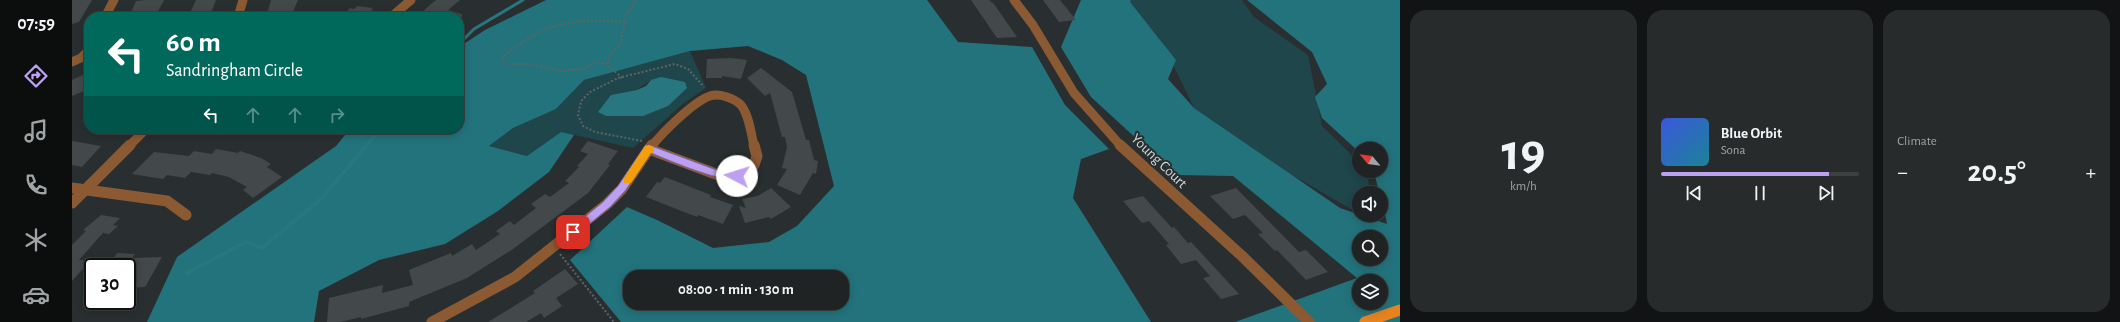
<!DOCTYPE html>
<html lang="en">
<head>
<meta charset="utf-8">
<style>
	body { margin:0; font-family:"Alegreya Sans",sans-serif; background:#272b2c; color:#f1f3f6; height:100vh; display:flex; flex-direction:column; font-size:15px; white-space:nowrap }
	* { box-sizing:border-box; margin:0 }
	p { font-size:13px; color:#a1a4a6 }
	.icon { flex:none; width:22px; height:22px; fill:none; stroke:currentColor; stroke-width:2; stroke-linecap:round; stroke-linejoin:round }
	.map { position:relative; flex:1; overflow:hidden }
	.side { display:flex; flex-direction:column; gap:10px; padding:10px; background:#111314; width:720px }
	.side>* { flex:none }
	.hud { position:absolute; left:12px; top:12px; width:380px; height:122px; border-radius:16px; box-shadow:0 2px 10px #0003,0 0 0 1px #3c4041; background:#00695c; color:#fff; overflow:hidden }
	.needle { width:26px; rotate:299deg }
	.buttons { position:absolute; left:1280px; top:142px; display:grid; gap:8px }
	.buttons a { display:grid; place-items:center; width:36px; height:36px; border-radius:50%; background:#1f2324; box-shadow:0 2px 10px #0003,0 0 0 1px #3c4041; font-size:20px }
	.speed { position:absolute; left:12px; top:258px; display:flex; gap:8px; font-size:20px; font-weight:700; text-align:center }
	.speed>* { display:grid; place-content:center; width:52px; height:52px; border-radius:50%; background:#1f2324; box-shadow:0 2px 10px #0003,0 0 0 1px #3c4041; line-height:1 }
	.speed .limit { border:2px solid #111; border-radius:6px; background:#fff; color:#111 }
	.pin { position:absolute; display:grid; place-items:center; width:34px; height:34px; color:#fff; margin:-17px; border-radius:8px; box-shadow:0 2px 6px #0006 }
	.me { position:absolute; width:44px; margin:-22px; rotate:275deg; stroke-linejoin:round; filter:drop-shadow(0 0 3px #0008) }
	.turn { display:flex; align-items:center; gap:14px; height:84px; padding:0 16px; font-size:18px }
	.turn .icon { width:52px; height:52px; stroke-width:2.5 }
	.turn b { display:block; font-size:28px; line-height:34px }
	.lanes { display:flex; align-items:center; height:38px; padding:0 16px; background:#0003; justify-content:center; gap:20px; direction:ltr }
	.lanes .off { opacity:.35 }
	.big { font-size:30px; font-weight:600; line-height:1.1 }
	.side .card { flex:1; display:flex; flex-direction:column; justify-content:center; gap:6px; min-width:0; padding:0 14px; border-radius:16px; background:#272b2c }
	.side .dial { align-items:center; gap:0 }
	.dial b { font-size:52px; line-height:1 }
	.song { display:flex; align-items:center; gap:12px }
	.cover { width:48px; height:48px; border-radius:6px; background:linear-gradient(135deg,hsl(230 70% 55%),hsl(190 70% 35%)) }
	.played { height:4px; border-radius:2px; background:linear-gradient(90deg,#bca0f2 85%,#3c4041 85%) }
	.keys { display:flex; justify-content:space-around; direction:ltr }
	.heat { display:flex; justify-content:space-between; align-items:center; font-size:22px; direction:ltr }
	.side .tiles { flex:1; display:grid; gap:10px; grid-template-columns:repeat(3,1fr) }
	.trip { position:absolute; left:551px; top:270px; width:226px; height:40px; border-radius:16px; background:#1f2324; box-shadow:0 2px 10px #0003,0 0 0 1px #3c4041; font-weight:600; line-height:40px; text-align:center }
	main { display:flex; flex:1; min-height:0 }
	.tab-bar { display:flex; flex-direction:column; width:72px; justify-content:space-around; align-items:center; background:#0c0e0e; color:#a1a4a6 }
	.tab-bar .icon { width:28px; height:28px }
	.tab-bar .selected { color:#bca0f2 }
	.tab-bar b { font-size:18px; color:#f1f3f6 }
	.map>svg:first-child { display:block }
	.green { fill:#1e464b; fill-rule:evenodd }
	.forest { fill:#23737c; fill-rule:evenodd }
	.water { fill:#287780 }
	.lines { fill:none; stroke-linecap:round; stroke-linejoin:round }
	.stream-far1 { stroke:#287780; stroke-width:3 }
	.stream { stroke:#287780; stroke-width:4 }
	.building { fill:#43494a }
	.path { stroke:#5e6464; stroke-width:2; stroke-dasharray:2 2; stroke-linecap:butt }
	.minor-far1 { stroke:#8b5a33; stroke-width:9 }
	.minor { stroke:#8b5a33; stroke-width:11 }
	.major { stroke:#e6821f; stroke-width:11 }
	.route { fill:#bca0f2; stroke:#7a689d }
	.slow { fill:#f59e0b }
	.labels { text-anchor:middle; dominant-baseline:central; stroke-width:4; stroke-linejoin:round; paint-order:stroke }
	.street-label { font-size:15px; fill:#d4d8d8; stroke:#292f30 }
</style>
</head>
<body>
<main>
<nav class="tab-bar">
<b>07:59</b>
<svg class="icon selected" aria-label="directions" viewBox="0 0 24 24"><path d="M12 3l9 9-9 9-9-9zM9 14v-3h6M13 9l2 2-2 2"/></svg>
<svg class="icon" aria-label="music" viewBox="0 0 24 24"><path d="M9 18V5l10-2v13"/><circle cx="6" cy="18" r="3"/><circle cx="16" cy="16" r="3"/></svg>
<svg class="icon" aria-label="phone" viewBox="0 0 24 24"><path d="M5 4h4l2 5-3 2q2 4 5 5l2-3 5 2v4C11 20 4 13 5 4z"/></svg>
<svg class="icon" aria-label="climate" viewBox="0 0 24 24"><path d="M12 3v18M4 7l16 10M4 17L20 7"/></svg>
<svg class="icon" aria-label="car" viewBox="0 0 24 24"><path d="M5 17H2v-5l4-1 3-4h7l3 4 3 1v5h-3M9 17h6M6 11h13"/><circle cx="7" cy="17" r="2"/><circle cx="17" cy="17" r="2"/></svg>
</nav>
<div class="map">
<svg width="1328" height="322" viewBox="0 0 1328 322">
	<rect width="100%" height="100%" fill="#292f30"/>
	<!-- green -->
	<g class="green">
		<path d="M 1057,0 L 1170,0 L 1182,17 L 1236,55 L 1250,126 L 1287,162 L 1287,171 L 1295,171 L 1298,193 L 1287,193 L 1287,209 L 1279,209 L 1213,171 L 1122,108 L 1089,40 L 1056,2 Z"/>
		<path d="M 618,51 L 634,88 L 612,103 L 561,148 L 489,132 L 455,156 L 417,146 L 441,128 L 484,109 L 512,80 ZM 579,80 L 580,111 L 574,115 L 546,94 L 565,90 Z"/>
	</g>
	<!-- forest -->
	<g class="forest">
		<path d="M 474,0 L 855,0 L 886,42 L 960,47 L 993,105 L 1037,149 L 1009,159 L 1001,198 L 1079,322 L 549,322 L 498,260 L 555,207 L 585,220 L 641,248 L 697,242 L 725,226 L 762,186 L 734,75 L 710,60 L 676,46 L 618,51 L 512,80 L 484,109 L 441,128 L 417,146 L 455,156 L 489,132 L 502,135 L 477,172 L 426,211 L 373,244 L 307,260 L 247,291 L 242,322 L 75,322 L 105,257 L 264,146 L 278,129 L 387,129 L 387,47 L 413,30 ZM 558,277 L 770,277 L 770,303 L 558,303 Z"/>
		<path d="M 1009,0 L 1059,0 L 1058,2 L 1104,60 L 1096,79 L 1122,108 L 1268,208 L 1315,224 L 1309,193 L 1307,193 L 1302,171 L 1309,171 L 1309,149 L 1287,149 L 1287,152 L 1250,118 L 1243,97 L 1255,84 L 1240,52 L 1175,0 L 1328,0 L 1328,322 L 1163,322 L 1285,278 L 1161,176 L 1104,175 L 1019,97 L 989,47 ZM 1287,237 L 1309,237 L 1309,259 L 1287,259 ZM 1287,281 L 1309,281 L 1309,303 L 1287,303 Z"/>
	</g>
	<!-- water -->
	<path class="water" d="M 589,77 L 613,82 L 615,88 L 596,106 L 571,116 L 534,116 L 526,112 L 539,95 L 565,90 L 574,86 L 579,80 Z"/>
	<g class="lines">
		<!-- stream-far1 -->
		<g class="stream-far1">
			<path d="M 387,44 L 402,29 L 451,0"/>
			<path d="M 294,146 L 308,129"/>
		</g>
		<!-- stream -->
		<path class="stream" d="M 115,273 L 174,242 L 190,248 L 248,200 L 295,145"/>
	</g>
	<!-- building -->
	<g class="building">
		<path d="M 0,0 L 20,0 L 7,22 L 0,24 Z"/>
		<path d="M 73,0 L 92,0 L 83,17 L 57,17 L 64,1 Z"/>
		<path d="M 124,0 L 144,0 L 138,16 L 116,17 Z"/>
		<path d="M 199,0 L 226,0 L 220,14 L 194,17 Z"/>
		<path d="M 364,0 L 388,0 L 376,10 L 390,14 L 390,17 L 344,17 Z"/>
		<path d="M 899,0 L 917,0 L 922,4 L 945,37 L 925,38 Z"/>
		<path d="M 971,0 L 988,0 L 1004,20 L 987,22 Z"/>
		<path d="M 285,6 L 301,8 L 299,10 L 303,11 L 303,17 L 270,17 L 278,8 L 282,9 Z"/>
		<path d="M 659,58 L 675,60 L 669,79 L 650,76 L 650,78 L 634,78 L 635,59 Z"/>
		<path d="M 689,68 L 720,92 L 734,140 L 737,140 L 742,160 L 746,161 L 744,174 L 741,173 L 728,195 L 705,185 L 715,169 L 710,168 L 715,147 L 713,137 L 710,137 L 698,93 L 693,96 L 675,78 Z"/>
		<path d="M 17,72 L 17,89 L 0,96 L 0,80 Z"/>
		<path d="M 0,141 L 29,146 L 10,167 L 0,165 Z"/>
		<path d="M 516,141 L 546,151 L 536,164 L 538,165 L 516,193 L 441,249 L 395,278 L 337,302 L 337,306 L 289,319 L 289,317 L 268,322 L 255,322 L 257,298 L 311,285 L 310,293 L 341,285 L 337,270 L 379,253 L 380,256 L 400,244 L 404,250 L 428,234 L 424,231 L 438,221 L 442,225 L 464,208 L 459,204 L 473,194 L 478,197 L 497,183 L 493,181 L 507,167 L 505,166 L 516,154 L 508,151 Z"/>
		<path d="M 144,149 L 166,153 L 168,151 L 189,158 L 199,164 L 195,167 L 210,177 L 181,198 L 171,190 L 175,187 L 157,177 L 140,173 L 138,175 L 119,172 L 113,178 L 95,175 L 91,179 L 60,174 L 82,152 L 117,156 L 122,151 L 140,154 Z"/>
		<path d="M 593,177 L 639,195 L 638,197 L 661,205 L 651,224 L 626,215 L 625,217 L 574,197 L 585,182 L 588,183 Z"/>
		<path d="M 699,188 L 719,207 L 699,219 L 697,217 L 673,223 L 667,206 L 674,208 L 670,199 L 686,196 Z"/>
		<path d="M 1164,188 L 1227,252 L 1234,250 L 1256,272 L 1234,280 L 1205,250 L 1203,251 L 1186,234 L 1191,233 L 1173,215 L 1161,219 L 1138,196 Z"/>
		<path d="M 1071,196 L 1100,228 L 1102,227 L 1116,243 L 1119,242 L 1167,294 L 1149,299 L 1131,278 L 1138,276 L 1124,260 L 1109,264 L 1094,245 L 1097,244 L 1077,221 L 1070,223 L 1051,201 Z"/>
		<path d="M 29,215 L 48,218 L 41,225 L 46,226 L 37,234 L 31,233 L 7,260 L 18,261 L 0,281 L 0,245 L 14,231 L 11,230 Z"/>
		<path d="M 45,253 L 63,254 L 60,258 L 90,257 L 73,287 L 55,288 L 55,283 L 64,267 L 36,267 Z"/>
		<path d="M 493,269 L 506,284 L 484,298 L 490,306 L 472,318 L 469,313 L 454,322 L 416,322 L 463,293 L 461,291 Z"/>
	</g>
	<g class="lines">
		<!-- path -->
		<g class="path">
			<path d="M 535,64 L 540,52 L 548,45 L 553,22"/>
			<path d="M 550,78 L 535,64 L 524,62 L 511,69 L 489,71 L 455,64 L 437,64 L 431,58 C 437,50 445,46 453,41 C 484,19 517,19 553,22 L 554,15 L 564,0"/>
			<path d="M 570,141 L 523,132 L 511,126 L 506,115 L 509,101 L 518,92 L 546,78 L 603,64 L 616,69 L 632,87"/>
			<path d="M 488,254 L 542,322"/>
		</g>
		<!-- minor-far1 -->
		<g class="minor-far1">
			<path d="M 942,0 L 961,25 L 1002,93 L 1049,146"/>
			<path d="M 33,17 L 42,0"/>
			<path d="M 166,17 L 171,0"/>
			<path d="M 319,17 L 339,0"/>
			<path d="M 0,62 L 9,58 L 17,50"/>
			<path d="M 57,146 L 74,129"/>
			<path d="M 580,146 C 590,133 622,101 638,96 C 647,93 662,98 669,105 C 677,115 679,133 682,146"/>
		</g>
		<!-- minor -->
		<g class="minor">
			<path d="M 1048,145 L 1170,256 L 1237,322"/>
			<path d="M 577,149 L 649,176 L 665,176 L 682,165 L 685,156 L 682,145"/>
			<path d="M 577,149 L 580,145"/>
			<path d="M 0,188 L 95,201 L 114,215"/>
			<path d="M 0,203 L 58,145"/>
			<path d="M 360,322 L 443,277 L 535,204 L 550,189 L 577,149"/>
		</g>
		<!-- major -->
		<path class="major" d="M 1293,322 L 1328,310"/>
	</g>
	<!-- route -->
	<path class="route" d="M 577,145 L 650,172 L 665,172 L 669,176 C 661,189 592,158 579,153 L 553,191 L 538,207 L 504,235 L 498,235 L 498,229 L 531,202 L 546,186 L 573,146 Z"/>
	<!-- slow -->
	<path class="slow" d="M 577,145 L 582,147 L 582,152 L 579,153 L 559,183 L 552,183 L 552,178 L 573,146 Z"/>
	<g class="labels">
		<!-- street labels -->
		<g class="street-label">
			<text transform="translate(1087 161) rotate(44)">Young Court</text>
		</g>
	</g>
</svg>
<div class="buttons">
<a><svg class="needle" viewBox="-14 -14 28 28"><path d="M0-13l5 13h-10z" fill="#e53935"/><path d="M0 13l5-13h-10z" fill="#a1a4a6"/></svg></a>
<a><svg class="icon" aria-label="sound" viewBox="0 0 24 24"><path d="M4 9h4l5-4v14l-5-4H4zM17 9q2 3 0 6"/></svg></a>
<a><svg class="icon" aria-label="search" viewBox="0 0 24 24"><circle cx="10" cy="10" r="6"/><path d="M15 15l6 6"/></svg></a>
<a><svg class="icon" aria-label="layers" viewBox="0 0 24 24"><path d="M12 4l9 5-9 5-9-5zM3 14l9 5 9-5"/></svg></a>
</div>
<div class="speed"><div class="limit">30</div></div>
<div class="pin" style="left:501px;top:232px;background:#d93025"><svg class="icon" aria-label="arrive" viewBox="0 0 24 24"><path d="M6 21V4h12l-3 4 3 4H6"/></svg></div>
<svg class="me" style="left:665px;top:176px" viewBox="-20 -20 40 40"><circle r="19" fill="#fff"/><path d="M0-13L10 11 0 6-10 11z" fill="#bca0f2"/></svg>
<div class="trip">08:00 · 1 min · 130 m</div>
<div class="hud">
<div class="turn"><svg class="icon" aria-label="left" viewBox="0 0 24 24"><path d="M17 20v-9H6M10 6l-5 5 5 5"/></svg><div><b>60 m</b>Sandringham Circle</div></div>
<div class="lanes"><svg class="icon" aria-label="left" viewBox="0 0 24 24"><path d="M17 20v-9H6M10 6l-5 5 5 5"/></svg><svg class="icon off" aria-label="ahead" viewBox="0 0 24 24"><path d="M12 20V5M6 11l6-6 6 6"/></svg><svg class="icon off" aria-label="ahead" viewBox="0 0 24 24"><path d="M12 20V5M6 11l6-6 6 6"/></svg><svg class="icon off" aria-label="right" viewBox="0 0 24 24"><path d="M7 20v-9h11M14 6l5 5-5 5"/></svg></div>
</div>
</div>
<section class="side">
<div class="tiles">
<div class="card dial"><b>19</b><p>km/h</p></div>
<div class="card">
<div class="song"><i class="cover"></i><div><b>Blue Orbit</b><p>Sona</p></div></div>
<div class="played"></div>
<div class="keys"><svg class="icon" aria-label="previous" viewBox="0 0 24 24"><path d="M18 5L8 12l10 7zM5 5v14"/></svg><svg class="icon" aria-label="pause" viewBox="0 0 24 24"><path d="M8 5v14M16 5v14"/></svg><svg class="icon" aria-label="next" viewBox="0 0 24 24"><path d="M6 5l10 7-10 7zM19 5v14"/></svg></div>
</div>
<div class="card"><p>Climate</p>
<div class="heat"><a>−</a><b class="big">20.5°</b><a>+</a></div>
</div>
</div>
</section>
</main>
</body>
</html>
